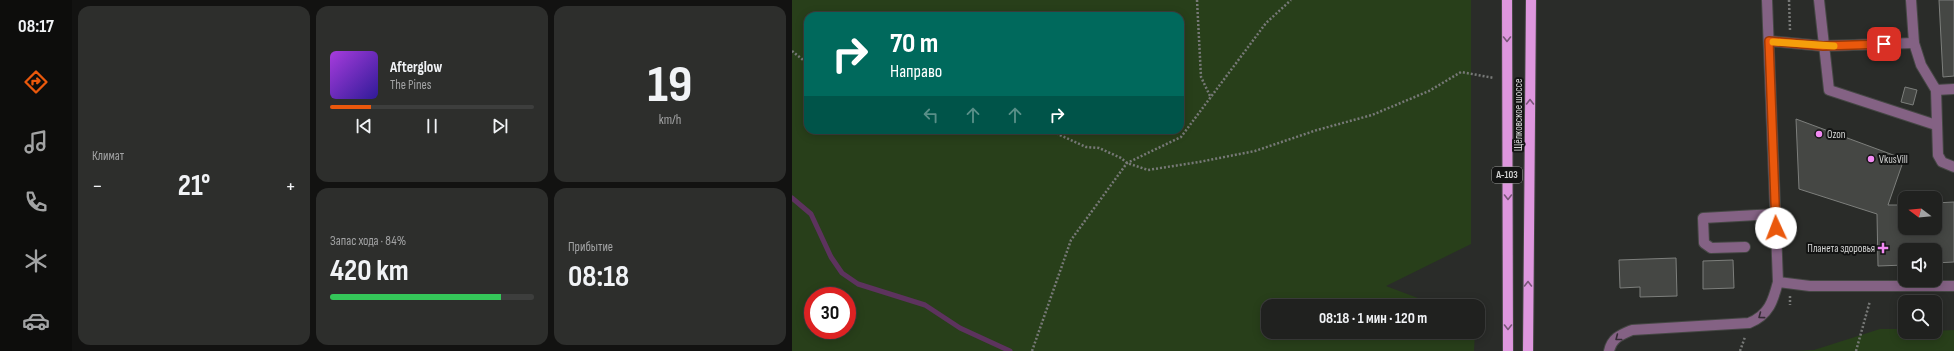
<!DOCTYPE html>
<html lang="ru">
<head>
<meta charset="utf-8">
<style>
	body { margin:0; font-family:"Sofia Sans Condensed",sans-serif; background:#2d2e2c; color:#f1f3f6; height:100vh; display:flex; flex-direction:column; font-size:15px; white-space:nowrap }
	* { box-sizing:border-box; margin:0 }
	p { font-size:13px; color:#a2a3a4 }
	.icon { flex:none; width:22px; height:22px; fill:none; stroke:currentColor; stroke-width:2; stroke-linecap:round; stroke-linejoin:round }
	.map { position:relative; flex:1; overflow:hidden }
	.panel { display:flex; flex-direction:column; gap:6px; padding:6px; background:#121211; width:720px }
	.panel>* { flex:none }
	.top-card { position:absolute; left:12px; top:12px; width:380px; height:122px; border-radius:12px; box-shadow:0 2px 10px #0003,0 0 0 1px #3d3e3d; background:#00695c; color:#fff; overflow:hidden }
	.needle { width:26px; rotate:286deg }
	.tools { position:absolute; left:1106px; top:191px; display:grid; gap:8px }
	.tools a { display:grid; place-items:center; width:44px; height:44px; border-radius:8px; background:#20211f; box-shadow:0 2px 10px #0003,0 0 0 1px #3d3e3d; font-size:20px }
	.speed { position:absolute; left:12px; top:287px; display:flex; gap:8px; font-size:20px; font-weight:700; text-align:center }
	.speed>* { display:grid; place-content:center; width:52px; height:52px; border-radius:50%; background:#20211f; box-shadow:0 2px 10px #0003,0 0 0 1px #3d3e3d; line-height:1 }
	.speed .limit { border:6px solid #d22; background:#fff; color:#111 }
	.pin { position:absolute; display:grid; place-items:center; width:34px; height:34px; color:#fff; margin:-17px; border-radius:8px; box-shadow:0 2px 6px #0006 }
	.me { position:absolute; width:44px; margin:-22px; rotate:358deg; stroke-linejoin:round; filter:drop-shadow(0 0 3px #0008) }
	.turn { display:flex; align-items:center; gap:14px; height:84px; padding:0 20px; font-size:18px }
	.turn .icon { width:52px; height:52px; stroke-width:2.5 }
	.turn b { display:block; font-size:28px; line-height:34px }
	.lanes { display:flex; align-items:center; height:38px; padding:0 20px; background:#0003; justify-content:center; gap:20px; direction:ltr }
	.lanes .off { opacity:.35 }
	.big { font-size:30px; font-weight:700; line-height:1.1 }
	.panel .widget { flex:1; display:flex; flex-direction:column; justify-content:center; gap:6px; min-width:0; padding:0 14px; border-radius:12px; background:#2d2e2c }
	.panel .dial { align-items:center; gap:0 }
	.dial b { font-size:52px; line-height:1 }
	.song { display:flex; align-items:center; gap:12px }
	.cover { width:48px; height:48px; border-radius:6px; background:linear-gradient(135deg,hsl(280 70% 55%),hsl(250 70% 35%)) }
	.played { height:4px; border-radius:2px; background:linear-gradient(90deg,#ea580c 20%,#3d3e3d 20%) }
	.keys { display:flex; justify-content:space-around; direction:ltr }
	.heat { display:flex; justify-content:space-between; align-items:center; font-size:22px; direction:ltr }
	.charge { height:6px; border-radius:3px; background:linear-gradient(90deg,#34c759 84%,#3d3e3d 0) }
	.panel .tiles { flex:1; display:grid; gap:6px; grid-template-columns:repeat(3,1fr) }
	.widget:first-child { grid-row:span 2 }
	.trip { position:absolute; left:469px; top:299px; width:224px; height:40px; border-radius:12px; background:#20211f; box-shadow:0 2px 10px #0003,0 0 0 1px #3d3e3d; font-weight:700; line-height:40px; text-align:center }
	main { display:flex; flex:1; min-height:0 }
	.menu { display:flex; flex-direction:column; width:72px; justify-content:space-around; align-items:center; background:#0d0d0c; color:#a2a3a4 }
	.menu .icon { width:28px; height:28px }
	.menu .active { color:#ea580c }
	.menu b { font-size:18px; color:#f1f3f6 }
	.map>svg:first-child { display:block }
	.green { fill:#283f1a; fill-rule:evenodd }
	.lines { fill:none; stroke-linecap:round; stroke-linejoin:round }
	.stream { stroke:#5d335e; stroke-width:5 }
	.building { fill:#454744; stroke:#7d7f7c }
	.minor-casing { stroke:#454744; stroke-width:12 }
	.major-casing { stroke:#454744; stroke-width:12 }
	.path { stroke:#777977; stroke-width:2.5; stroke-dasharray:2 2; stroke-linecap:butt }
	.minor { stroke:#846284; stroke-width:10 }
	.major { stroke:#de97de; stroke-width:10 }
	.oneway { stroke:#785678 }
	.oneway2 { stroke:#352b35 }
	.route-casing { stroke:#983908; stroke-width:10 }
	.route { stroke:#ea580c; stroke-width:7 }
	.slow { stroke:#f59e0b; stroke-width:7 }
	.poi-dot { fill:#f28af3; stroke:#131413; stroke-width:1.5 }
	.labels { text-anchor:middle; dominant-baseline:central; stroke-width:4; stroke-linejoin:round; paint-order:stroke }
	.shield { fill:#131413; stroke:#989998; stroke-width:1 }
	.shield-label { font-size:10px; font-weight:bold; fill:#d1d2d1 }
	.street-label { font-size:11px; fill:#d1d2d1; stroke:#131413 }
	.poi-label { font-size:11px; fill:#d1d2d1; stroke:#131413; text-anchor:start }
</style>
</head>
<body>
<main>
<nav class="menu">
<b>08:17</b>
<svg class="icon active" aria-label="directions" viewBox="0 0 24 24"><path d="M12 3l9 9-9 9-9-9zM9 14v-3h6M13 9l2 2-2 2"/></svg>
<svg class="icon" aria-label="music" viewBox="0 0 24 24"><path d="M9 18V5l10-2v13"/><circle cx="6" cy="18" r="3"/><circle cx="16" cy="16" r="3"/></svg>
<svg class="icon" aria-label="phone" viewBox="0 0 24 24"><path d="M5 4h4l2 5-3 2q2 4 5 5l2-3 5 2v4C11 20 4 13 5 4z"/></svg>
<svg class="icon" aria-label="climate" viewBox="0 0 24 24"><path d="M12 3v18M4 7l16 10M4 17L20 7"/></svg>
<svg class="icon" aria-label="car" viewBox="0 0 24 24"><path d="M5 17H2v-5l4-1 3-4h7l3 4 3 1v5h-3M9 17h6M6 11h13"/><circle cx="7" cy="17" r="2"/><circle cx="17" cy="17" r="2"/></svg>
</nav>
<section class="panel">
<div class="tiles">
<div class="widget"><p>Климат</p>
<div class="heat"><a>−</a><b class="big">21°</b><a>+</a></div>
</div>
<div class="widget">
<div class="song"><i class="cover"></i><div><b>Afterglow</b><p>The Pines</p></div></div>
<div class="played"></div>
<div class="keys"><svg class="icon" aria-label="previous" viewBox="0 0 24 24"><path d="M18 5L8 12l10 7zM5 5v14"/></svg><svg class="icon" aria-label="pause" viewBox="0 0 24 24"><path d="M8 5v14M16 5v14"/></svg><svg class="icon" aria-label="next" viewBox="0 0 24 24"><path d="M6 5l10 7-10 7zM19 5v14"/></svg></div>
</div>
<div class="widget dial"><b>19</b><p>km/h</p></div>
<div class="widget"><p>Запас хода · 84%</p><b class="big">420 km</b><div class="charge"></div></div>
<div class="widget"><p>Прибытие</p><b class="big">08:18</b></div>
</div>
</section>
<div class="map">
<svg width="1162" height="351" viewBox="0 0 1162 351">
	<rect width="100%" height="100%" fill="#2a2c29"/>
	<!-- green -->
	<g class="green">
		<path d="M 0,0 L 679,0 L 679,244 L 594,286 L 647,306 L 476,306 L 476,332 L 683,332 L 682,351 L 0,351 ZM 16,16 L 388,16 L 388,130 L 16,130 ZM 21,296 L 55,296 L 55,330 L 21,330 Z"/>
		<path d="M 1088,329 L 1113,329 L 1113,332 L 1162,330 L 1162,351 L 1004,351 L 1022,350 Z"/>
	</g>
	<g class="lines">
		<!-- stream -->
		<path class="stream" d="M 0,198 L 19,214 L 39,257 L 50,273 L 66,284 L 133,305 L 168,328 L 218,351"/>
	</g>
	<!-- building -->
	<g class="building">
		<path d="M 1147,0 L 1162,0 L 1162,76 L 1151,77 Z"/>
		<path d="M 1113,87 L 1125,90 L 1121,105 L 1109,102 Z"/>
		<path d="M 1004,119 L 1112,159 L 1096,205 L 1113,205 L 1113,228 L 1143,228 L 1143,203 L 1162,202 L 1162,262 L 1143,263 L 1143,250 L 1113,250 L 1113,265 L 1086,266 L 1085,214 L 1007,189 Z"/>
		<path d="M 884,258 L 885,296 L 848,297 L 848,287 L 828,288 L 827,260 Z"/>
		<path d="M 941,260 L 942,288 L 911,289 L 911,261 Z"/>
	</g>
	<g class="lines">
		<!-- minor casing -->
		<g class="minor-casing">
			<g id="minor">
				<path d="M 1027,0 L 1037,90 L 1144,125"/>
				<path d="M 1119,0 L 1122,43 L 1129,65 L 1144,90 L 1162,89"/>
				<path d="M 977,41 L 1031,46 L 1122,43"/>
				<path d="M 1144,90 L 1146,155 L 1150,162 L 1162,167"/>
				<path d="M 953,247 L 919,248 L 912,243 L 911,218 L 983,214"/>
				<path d="M 986,282 L 1018,286 L 1162,286"/>
				<path d="M 817,351 C 820,338 828,335 840,330 L 957,323 C 977,315 981,301 986,282 L 975,0"/>
			</g>
		</g>
		<!-- major casing -->
		<g class="major-casing">
			<g id="major">
				<path d="M 715,0 L 716,351"/>
				<path d="M 736,351 L 739,0"/>
			</g>
		</g>
		<!-- path -->
		<g class="path">
			<path d="M 405,0 L 409,77 L 419,98"/>
			<path d="M 997,0 L 998,30"/>
			<path d="M 0,51 L 16,64"/>
			<path d="M 257,130 L 294,147 L 307,148 L 329,158 L 335,163 L 356,170 L 407,162 L 463,151 L 525,130 L 580,115 L 637,91 L 669,72 L 702,78"/>
			<path d="M 998,296 L 998,305"/>
			<path d="M 240,351 L 279,240 L 335,163 L 389,137 L 474,23 L 499,0"/>
			<path d="M 948,351 L 953,337"/>
			<path d="M 1064,351 L 1078,301"/>
		</g>
		<!-- minor -->
		<use href="#minor" class="minor"/>
		<!-- major -->
		<use href="#major" class="major"/>
	</g>
	<!-- one-way arrows -->
	<defs><path id="oneway-chevron" d="M-2-3.5L2.5 0L-2 3.5" fill="none" stroke-width="1.6" stroke-linecap="round" stroke-linejoin="round"/></defs>
	<g class="oneway">
		<use href="#oneway-chevron" transform="translate(715 39) rotate(90)"/>
		<use href="#oneway-chevron" transform="translate(738 102) rotate(-90)"/>
		<use href="#oneway-chevron" transform="translate(716 197) rotate(90)"/>
		<use href="#oneway-chevron" transform="translate(736 284) rotate(-90)"/>
		<use href="#oneway-chevron" transform="translate(716 327) rotate(90)"/>
	</g>
	<g class="oneway2">
		<use href="#oneway-chevron" transform="translate(969 316) rotate(143)"/>
		<use href="#oneway-chevron" transform="translate(826 338) rotate(142)"/>
	</g>
	<g class="lines">
		<!-- route casing -->
		<g class="route-casing">
			<path id="route" d="M 984,228 L 977,41 L 1031,46 L 1092,44"/>
		</g>
		<!-- route -->
		<use href="#route" class="route"/>
		<!-- slow -->
		<path class="slow" d="M 981,42 L 1042,46"/>
	</g>
	<!-- markers -->
	<g class="poi-dot">
		<circle cx="1027" cy="134" r="4"/>
		<circle cx="1079" cy="159" r="4"/>
		<path d="M1089 242h4v4h4v4h-4v4h-4v-4h-4v-4h4z"/>
	</g>
	<g class="labels">
		<!-- shield labels -->
		<rect class="shield" x="700" y="167" width="30" height="16" rx="3"/>
		<g class="shield-label">
			<text x="715" y="175">А-103</text>
		</g>
		<!-- street labels -->
		<g class="street-label">
			<text transform="translate(726 115) rotate(-90)">Щёлковское шоссе</text>
		</g>
		<!-- poi labels -->
		<g class="poi-label">
			<text x="1035" y="134">Ozon</text>
			<text x="1087" y="159">VkusVill</text>
			<text x="1083" y="248" text-anchor="end">Планета здоровья</text>
		</g>
	</g>
</svg>
<div class="tools">
<a><svg class="needle" viewBox="-14 -14 28 28"><path d="M0-13l5 13h-10z" fill="#e53935"/><path d="M0 13l5-13h-10z" fill="#a2a3a4"/></svg></a>
<a><svg class="icon" aria-label="sound" viewBox="0 0 24 24"><path d="M4 9h4l5-4v14l-5-4H4zM17 9q2 3 0 6"/></svg></a>
<a><svg class="icon" aria-label="search" viewBox="0 0 24 24"><circle cx="10" cy="10" r="6"/><path d="M15 15l6 6"/></svg></a>
</div>
<div class="speed"><div class="limit">30</div></div>
<div class="pin" style="left:1092px;top:44px;background:#d93025"><svg class="icon" aria-label="arrive" viewBox="0 0 24 24"><path d="M6 21V4h12l-3 4 3 4H6"/></svg></div>
<svg class="me" style="left:984px;top:228px" viewBox="-20 -20 40 40"><circle r="19" fill="#fff"/><path d="M0-13L10 11 0 6-10 11z" fill="#ea580c"/></svg>
<div class="trip">08:18 · 1 мин · 120 m</div>
<div class="top-card">
<div class="turn"><svg class="icon" aria-label="right" viewBox="0 0 24 24"><path d="M7 20v-9h11M14 6l5 5-5 5"/></svg><div><b>70 m</b>Направо</div></div>
<div class="lanes"><svg class="icon off" aria-label="left" viewBox="0 0 24 24"><path d="M17 20v-9H6M10 6l-5 5 5 5"/></svg><svg class="icon off" aria-label="ahead" viewBox="0 0 24 24"><path d="M12 20V5M6 11l6-6 6 6"/></svg><svg class="icon off" aria-label="ahead" viewBox="0 0 24 24"><path d="M12 20V5M6 11l6-6 6 6"/></svg><svg class="icon" aria-label="right" viewBox="0 0 24 24"><path d="M7 20v-9h11M14 6l5 5-5 5"/></svg></div>
</div>
</div>
</main>
</body>
</html>
